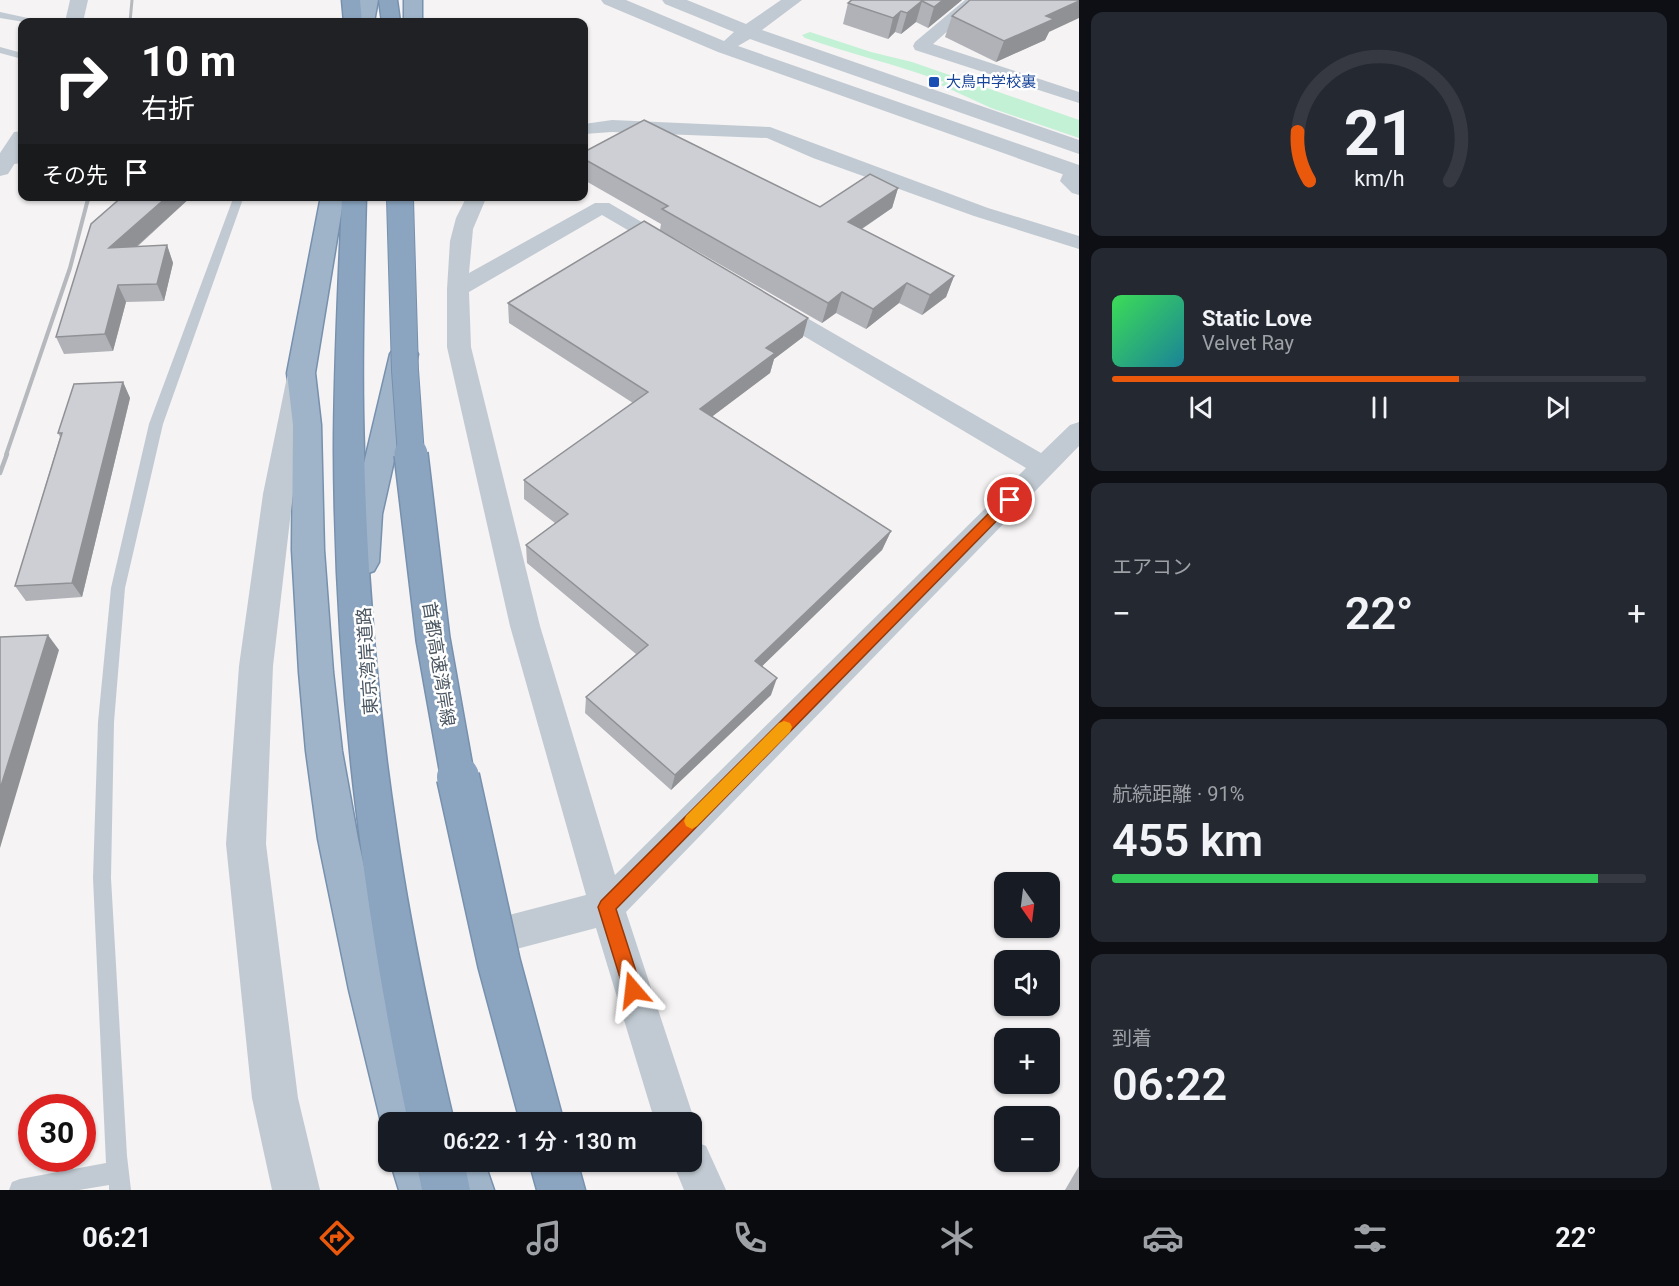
<!DOCTYPE html>
<html lang="ja">
<head>
<meta charset="utf-8">
<style>
	body { margin:0; font-family:Roboto,"Noto Sans JP",sans-serif; background:#242831; color:#f1f3f6; height:100vh; display:flex; flex-direction:column; font-size:22px; white-space:nowrap }
	* { box-sizing:border-box; margin:0 }
	p { font-size:20px; color:#9ea1a6 }
	.icon { flex:none; width:33px; height:33px; fill:none; stroke:currentColor; stroke-width:2; stroke-linecap:round; stroke-linejoin:round }
	.map { position:relative; flex:1; overflow:hidden }
	.panel { display:flex; flex-direction:column; gap:12px; padding:12px; background:#0d0f14; width:600px }
	.panel>* { flex:none }
	.hud { position:absolute; left:18px; top:18px; width:570px; height:183px; border-radius:12px; box-shadow:0 2px 4px #0004; background:#202124; color:#fff; overflow:hidden }
	.needle { width:39px; rotate:166deg }
	.fabs { position:absolute; left:994px; top:872px; display:grid; gap:12px }
	.fabs a { display:grid; place-items:center; width:66px; height:66px; border-radius:12px; background:#171b24; box-shadow:0 2px 4px #0004; font-size:30px }
	.speed { position:absolute; left:18px; top:1094px; display:flex; gap:12px; font-size:30px; font-weight:700; text-align:center }
	.speed>* { display:grid; place-content:center; width:78px; height:78px; border-radius:50%; background:#171b24; box-shadow:0 2px 4px #0004; line-height:1 }
	.speed .limit { border:9px solid #d22; background:#fff; color:#111 }
	.pin { position:absolute; display:grid; place-items:center; width:51px; height:51px; color:#fff; margin:-26px; border:3px solid #fff; border-radius:50%; box-shadow:0 2px 6px #0007 }
	.me { position:absolute; width:66px; margin:-33px; rotate:343deg; stroke-linejoin:round; filter:drop-shadow(0 0 4px #0008) }
	.turn { display:flex; align-items:center; gap:21px; height:126px; padding:0 24px; font-size:27px }
	.turn .icon { width:78px; height:78px; stroke-width:2.5 }
	.turn b { display:block; font-size:42px; line-height:51px }
	.then { display:flex; align-items:center; height:57px; padding:0 24px; background:#0003; gap:12px; font-size:22px }
	.big { font-size:45px; font-weight:600; line-height:1.1 }
	.panel .card { flex:1; display:flex; flex-direction:column; justify-content:center; gap:9px; min-width:0; padding:0 21px; border-radius:12px; background:#242831 }
	.panel .dial { align-items:center; gap:0 }
	.dial svg { height:156px; overflow:visible; fill:none; stroke:#363941; stroke-width:7; stroke-linecap:round; text-anchor:middle }
	.dial text { fill:#f1f3f6; stroke:none }
	.song { display:flex; align-items:center; gap:18px }
	.cover { width:72px; height:72px; border-radius:9px; background:linear-gradient(135deg,hsl(130 70% 55%),hsl(190 70% 35%)) }
	.played { height:6px; border-radius:3px; background:linear-gradient(90deg,#ea580c 65%,#363941 65%) }
	.keys { display:flex; justify-content:space-around; direction:ltr }
	.heat { display:flex; justify-content:space-between; align-items:center; font-size:33px; direction:ltr }
	.charge { height:9px; border-radius:4px; background:linear-gradient(90deg,#34c759 91%,#363941 0) }
	.trip { position:absolute; left:378px; top:1112px; width:324px; height:60px; border-radius:12px; background:#171b24; box-shadow:0 2px 4px #0004; font-weight:600; line-height:60px; text-align:center }
	.tab-bar { display:flex; height:96px; justify-content:space-around; align-items:center; background:#090b0e; color:#9ea1a6 }
	.tab-bar .icon { width:42px; height:42px }
	.tab-bar .on { color:#ea580c }
	.tab-bar b { font-size:27px; color:#f1f3f6 }
	main { display:flex; flex:1; min-height:0 }
	.map>svg:first-child { display:block }
	.green { fill:#c3f1d5 }
	.lines { fill:none; stroke-linecap:round; stroke-linejoin:round }
	.trunk-casing { stroke:#7690ad; stroke-width:3 }
	.motorway-casing { stroke:#7690ad; stroke-width:3 }
	.service { fill:#c1cad2; fill-rule:evenodd }
	.minor { fill:#c1cad2; fill-rule:evenodd }
	.tertiary { fill:#c1cad2; fill-rule:evenodd }
	.trunk { fill:#9fb4c9; fill-rule:evenodd }
	.motorway { fill:#8ba5c1; fill-rule:evenodd }
	.rail-far2 { stroke:#b5b8bd; stroke-width:3 }
	.rail-far1 { stroke:#b5b8bd; stroke-width:4 }
	.rail { stroke:#b5b8bd; stroke-width:4.5 }
	.motorway-bridge-far3-casing { stroke:#7690ad; stroke-width:22; stroke-linecap:butt }
	.motorway-bridge-far2-casing { stroke:#7690ad; stroke-width:28; stroke-linecap:butt }
	.motorway-bridge-far1-casing { stroke:#7690ad; stroke-width:36; stroke-linecap:butt }
	.motorway-bridge-casing { stroke:#7690ad; stroke-width:45; stroke-linecap:butt }
	.motorway-bridge-far3 { stroke:#8ba5c1; stroke-width:20 }
	.motorway-bridge-far2 { stroke:#8ba5c1; stroke-width:26 }
	.motorway-bridge-far1 { stroke:#8ba5c1; stroke-width:33 }
	.motorway-bridge { stroke:#8ba5c1; stroke-width:42 }
	.wall { fill:#b0b2b7 }
	.shaded-wall { fill:#909195 }
	.building { fill:#cdcfd5; stroke:#909195; stroke-width:1.5 }
	.route { fill:#ea580c; stroke:#983908; stroke-width:1.5 }
	.slow { fill:#f59e0b }
	.transit-dot { fill:#1a4fb4; stroke:#fff; stroke-width:2 }
	.labels { text-anchor:middle; dominant-baseline:central; stroke-width:5; stroke-linejoin:round; paint-order:stroke }
	.far-transit-label { font-size:15px; fill:#164399; stroke:#fff; text-anchor:start }
	.street-label { font-size:18px; fill:#4a5661; stroke:#fff }
</style>
</head>
<body>
<main>
<div class="map">
<svg width="1079" height="1190" viewBox="0 0 1079 1190">
	<rect width="100%" height="100%" fill="#f5f3f3"/>
	<!-- green -->
	<path class="green" d="M 810,32 L 871,52 L 912,62 L 1079,120 L 1079,138 L 991,108 L 941,85 L 944,82 C 898,65 851,54 805,38 L 802,35 Z"/>
	<g class="lines">
		<!-- trunk casing -->
		<g class="trunk-casing">
			<g id="trunk">
				<path d="M 360,0 L 378,0 L 374,22 L 356,22 Z"/>
				<rect x="404" y="0" width="18" height="22"/>
				<path d="M 321,196 L 344,196 L 315,373 L 321,425 L 324,550 L 333,672 L 342,751 L 358,839 L 391,990 L 427,1122 L 388,1122 L 388,1139 L 381,1122 L 349,990 L 318,839 L 306,751 L 299,672 L 292,550 L 293,425 L 287,373 Z"/>
				<path d="M 404,345 L 414,348 L 418,354 L 382,514 L 379,562 L 374,571 L 363,575 L 352,571 L 347,562 L 352,514 L 390,354 L 394,348 Z"/>
				<path d="M 390,1161 L 484,1161 L 494,1190 L 399,1190 Z"/>
			</g>
		</g>
		<!-- motorway casing -->
		<g class="motorway-casing">
			<g id="motorway">
				<path d="M 342,0 L 360,0 L 362,22 L 344,22 Z"/>
				<path d="M 379,0 L 397,0 L 400,22 L 382,22 Z"/>
				<path d="M 342,196 L 366,196 C 364,281 361,365 364,450 C 367,576 377,703 396,828 C 410,927 431,1025 454,1122 L 408,1122 C 361,897 335,680 334,449 C 334,365 339,281 342,196 Z"/>
				<path d="M 416,1161 L 464,1161 L 470,1190 L 422,1190 Z"/>
				<path d="M 529,1161 L 577,1161 L 585,1190 L 537,1190 Z"/>
			</g>
		</g>
		<!-- service -->
		<g class="service">
			<path d="M 0,12 L 37,20 L 38,22 L 24,22 L 0,18 Z"/>
			<path d="M 0,47 L 22,53 L 22,59 L 0,53 Z"/>
			<path d="M 22,157 L 22,163 L 6,165 L 1,162 Z"/>
			<path d="M 234,196 L 244,196 L 163,424 L 125,588 L 114,722 L 111,878 L 127,1156 L 131,1190 L 109,1190 L 109,1185 L 79,1190 L 9,1190 L 12,1182 L 20,1179 L 106,1163 L 93,878 L 98,722 L 111,588 L 149,424 Z"/>
		</g>
		<!-- minor -->
		<g class="minor">
			<path d="M 965,0 L 983,0 L 933,44 L 1079,92 L 1079,103 L 915,50 L 913,46 L 915,42 Z"/>
			<path d="M 612,120 L 770,127 L 988,208 L 1079,236 L 1079,249 L 974,216 L 813,158 L 767,138 L 612,132 L 584,134 L 584,124 Z"/>
			<path d="M 1073,165 L 1079,167 L 1079,195 L 1072,193 L 1060,181 L 1066,167 Z"/>
			<path d="M 467,196 L 487,196 L 473,229 L 469,273 L 595,203 L 609,203 L 676,242 L 680,246 L 676,250 L 669,252 L 662,250 L 602,215 L 469,292 L 471,347 L 540,626 L 615,875 L 1026,468 L 765,313 L 762,308 L 765,303 L 773,301 L 781,303 L 1041,453 L 1070,425 L 1079,422 L 1079,446 L 626,912 L 695,1122 L 692,1130 L 692,1122 L 655,1122 L 596,928 L 501,953 L 488,948 L 483,935 L 488,922 L 501,917 L 586,895 L 510,626 L 447,347 L 447,289 L 450,241 L 456,218 Z"/>
			<path d="M 692,1140 L 706,1146 L 726,1190 L 684,1190 L 672,1161 L 692,1161 Z"/>
		</g>
		<!-- tertiary -->
		<g class="tertiary">
			<path d="M 70,0 L 88,0 L 83,22 L 65,22 Z"/>
			<path d="M 601,0 L 626,0 L 724,41 L 734,32 L 665,4 L 662,0 L 687,0 L 746,24 L 781,0 L 802,0 L 762,30 L 1079,140 L 1079,154 L 750,39 L 738,46 L 1079,165 L 1079,180 L 718,52 L 604,4 Z"/>
			<path d="M 22,131 L 22,152 L 8,174 L 0,176 L 0,153 L 14,132 Z"/>
			<path d="M 301,368 L 311,370 L 315,377 L 293,494 L 273,666 L 266,844 L 298,1098 L 320,1190 L 272,1190 L 252,1098 L 226,844 L 239,666 L 263,494 L 287,377 L 291,370 Z"/>
		</g>
		<!-- trunk -->
		<use href="#trunk" class="trunk"/>
		<!-- motorway -->
		<use href="#motorway" class="motorway"/>
		<!-- rail-far2 -->
		<g class="rail-far2">
			<path d="M 130,22 L 132,0"/>
			<path d="M 88,201 L 89,196"/>
		</g>
		<!-- rail-far1 -->
		<path class="rail-far1" d="M 6,455 L 70,268 L 88,199"/>
		<!-- rail -->
		<path class="rail" d="M 0,473 L 7,454"/>
		<!-- motorway-bridge-far3 casing -->
		<g class="motorway-bridge-far3-casing">
			<path id="motorway-bridge-far3" d="M 400,196 L 400,201"/>
		</g>
		<!-- motorway-bridge-far2 casing -->
		<g class="motorway-bridge-far2-casing">
			<path id="motorway-bridge-far2" d="M 400,199 L 405,370 L 411,455"/>
		</g>
		<!-- motorway-bridge-far1 casing -->
		<g class="motorway-bridge-far1-casing">
			<path id="motorway-bridge-far1" d="M 411,454 L 433,639 L 458,779"/>
		</g>
		<!-- motorway-bridge casing -->
		<g class="motorway-bridge-casing">
			<path id="motorway-bridge" d="M 458,777 L 499,963 L 542,1122"/>
		</g>
		<!-- motorway-bridge-far3 -->
		<use href="#motorway-bridge-far3" class="motorway-bridge-far3"/>
		<!-- motorway-bridge-far2 -->
		<use href="#motorway-bridge-far2" class="motorway-bridge-far2"/>
		<!-- motorway-bridge-far1 -->
		<use href="#motorway-bridge-far1" class="motorway-bridge-far1"/>
		<!-- motorway-bridge -->
		<use href="#motorway-bridge" class="motorway-bridge"/>
	</g>
	<!-- wall -->
	<g class="wall">
		<path d="M 850,0 L 962,0 L 928,28 L 916,22 L 901,34 L 895,32 L 888,39 L 843,24 L 848,3 Z"/>
		<path d="M 952,16 L 1049,32 L 1045,40 L 996,62 L 945,37 Z"/>
		<path d="M 584,152 L 820,207 L 898,188 L 892,208 L 862,229 L 954,276 L 946,297 L 922,315 L 899,303 L 866,329 L 836,313 L 822,323 L 660,230 L 661,224 L 584,180 Z"/>
		<path d="M 192,196 L 137,247 L 167,245 L 173,263 L 164,301 L 126,302 L 113,351 L 64,354 L 56,337 L 91,224 Z"/>
		<path d="M 508,303 L 803,337 L 774,359 L 770,373 L 712,416 L 891,531 L 882,550 L 762,666 L 771,695 L 671,790 L 585,713 L 586,697 L 636,654 L 527,563 L 526,545 L 555,523 L 524,499 L 524,480 L 633,403 L 509,323 Z"/>
		<path d="M 123,382 L 130,398 L 82,597 L 26,601 L 15,586 L 60,437 L 58,433 Z"/>
		<path d="M 1079,1166 L 1079,1190 L 1065,1190 Z"/>
	</g>
	<!-- shaded-wall -->
	<g class="shaded-wall">
		<path d="M 943,0 L 962,0 L 928,28 L 934,7 Z"/>
		<path d="M 922,1 L 916,22 L 901,34 L 907,13 Z"/>
		<path d="M 1079,1 L 1079,18 L 1049,32 L 1045,40 L 996,62 L 1004,41 L 1046,16 Z"/>
		<path d="M 901,11 L 895,32 L 888,39 L 893,18 Z"/>
		<path d="M 898,188 L 892,208 L 842,242 L 848,222 Z"/>
		<path d="M 168,196 L 192,196 L 116,265 L 109,248 Z"/>
		<path d="M 167,245 L 173,263 L 164,301 L 157,284 Z"/>
		<path d="M 954,276 L 946,297 L 922,315 L 930,295 Z"/>
		<path d="M 907,283 L 899,303 L 866,329 L 873,309 Z"/>
		<path d="M 118,285 L 126,302 L 113,351 L 105,334 Z"/>
		<path d="M 842,292 L 836,313 L 822,323 L 828,303 Z"/>
		<path d="M 808,318 L 803,337 L 774,359 L 770,373 L 697,428 L 700,409 L 766,348 Z"/>
		<path d="M 123,382 L 130,398 L 82,597 L 72,583 Z"/>
		<path d="M 891,531 L 882,550 L 750,678 L 755,661 Z"/>
		<path d="M 48,635 L 59,650 L 0,848 L 0,789 Z"/>
		<path d="M 777,678 L 771,695 L 671,790 L 675,775 Z"/>
	</g>
	<!-- building -->
	<g class="building">
		<path d="M 852,0 L 943,0 L 934,7 L 922,1 L 907,13 L 901,11 L 893,18 L 848,3 Z"/>
		<path d="M 970,0 L 1079,0 L 1079,1 L 1046,16 L 1054,19 L 1004,41 L 952,16 Z"/>
		<path d="M 644,120 L 820,207 L 870,174 L 898,188 L 848,222 L 954,276 L 930,295 L 907,283 L 873,309 L 842,292 L 828,303 L 662,209 L 668,206 L 584,159 L 584,152 Z"/>
		<path d="M 123,196 L 168,196 L 109,248 L 167,245 L 157,284 L 118,285 L 105,334 L 56,337 L 91,224 Z"/>
		<path d="M 644,221 L 808,318 L 766,348 L 775,353 L 700,409 L 891,531 L 755,661 L 777,678 L 675,775 L 586,697 L 648,645 L 526,545 L 568,514 L 524,480 L 648,392 L 508,303 Z"/>
		<path d="M 123,382 L 72,583 L 15,586 L 62,433 L 58,433 L 74,384 Z"/>
		<path d="M 48,635 L 0,789 L 0,637 Z"/>
	</g>
	<!-- route -->
	<path class="route" d="M 1010,495 L 1016,500 L 1014,503 L 616,909 L 642,990 L 639,997 L 633,999 L 626,997 L 598,907 L 601,901 L 1005,497 Z"/>
	<!-- slow -->
	<path class="slow" d="M 784,721 L 790,723 L 792,727 L 790,732 L 697,826 L 692,829 L 686,826 L 684,821 L 686,816 L 779,723 Z"/>
	<!-- markers -->
	<rect class="transit-dot" x="928" y="76" width="12" height="12" rx="3"/>
	<g class="labels">
		<!-- far-transit labels -->
		<g class="far-transit-label">
			<text x="946" y="82">大鳥中学校裏</text>
		</g>
		<!-- street labels -->
		<g class="street-label">
			<text transform="translate(367 661) rotate(-94)">東京湾岸道路</text>
			<text transform="translate(439 664) rotate(81)">首都高速湾岸線</text>
		</g>
	</g>
</svg>
<div class="fabs">
<a><svg class="needle" viewBox="-14 -14 28 28"><path d="M0-13l5 13h-10z" fill="#e53935"/><path d="M0 13l5-13h-10z" fill="#9ea1a6"/></svg></a>
<a><svg class="icon" aria-label="sound" viewBox="0 0 24 24"><path d="M4 9h4l5-4v14l-5-4H4zM17 9q2 3 0 6"/></svg></a>
<a>+</a>
<a>−</a>
</div>
<div class="speed"><div class="limit">30</div></div>
<div class="pin" style="left:1010px;top:500px;background:#d93025"><svg class="icon" aria-label="arrive" viewBox="0 0 24 24"><path d="M6 21V4h12l-3 4 3 4H6"/></svg></div>
<svg class="me" style="left:633px;top:990px" viewBox="-20 -20 40 40"><path d="M0-17L14 15 0 8-14 15z" fill="#ea580c" stroke="#fff" stroke-width="4"/></svg>
<div class="trip">06:22 · 1 分 · 130 m</div>
<div class="hud">
<div class="turn"><svg class="icon" aria-label="right" viewBox="0 0 24 24"><path d="M7 20v-9h11M14 6l5 5-5 5"/></svg><div><b>10 m</b>右折</div></div>
<div class="then">その先<svg class="icon" aria-label="arrive" viewBox="0 0 24 24"><path d="M6 21V4h12l-3 4 3 4H6"/></svg></div>
</div>
</div>
<section class="panel">
<div class="card dial"><svg viewBox="0 0 100 80">
<path d="M14 69A42 42 0 1 1 86 69"/>
<path d="M14 69A42 42 0 0 1 8 44" stroke="#ea580c"/>
<text x="50" y="56" font-size="32" font-weight="700">21</text>
<text x="50" y="72" font-size="11">km/h</text>
</svg></div>
<div class="card">
<div class="song"><i class="cover"></i><div><b>Static Love</b><p>Velvet Ray</p></div></div>
<div class="played"></div>
<div class="keys"><svg class="icon" aria-label="previous" viewBox="0 0 24 24"><path d="M18 5L8 12l10 7zM5 5v14"/></svg><svg class="icon" aria-label="pause" viewBox="0 0 24 24"><path d="M8 5v14M16 5v14"/></svg><svg class="icon" aria-label="next" viewBox="0 0 24 24"><path d="M6 5l10 7-10 7zM19 5v14"/></svg></div>
</div>
<div class="card"><p>エアコン</p>
<div class="heat"><a>−</a><b class="big">22°</b><a>+</a></div>
</div>
<div class="card"><p>航続距離 · 91%</p><b class="big">455 km</b><div class="charge"></div></div>
<div class="card"><p>到着</p><b class="big">06:22</b></div>
</section>
</main>
<nav class="tab-bar">
<b>06:21</b>
<svg class="icon on" aria-label="directions" viewBox="0 0 24 24"><path d="M12 3l9 9-9 9-9-9zM9 14v-3h6M13 9l2 2-2 2"/></svg>
<svg class="icon" aria-label="music" viewBox="0 0 24 24"><path d="M9 18V5l10-2v13"/><circle cx="6" cy="18" r="3"/><circle cx="16" cy="16" r="3"/></svg>
<svg class="icon" aria-label="phone" viewBox="0 0 24 24"><path d="M5 4h4l2 5-3 2q2 4 5 5l2-3 5 2v4C11 20 4 13 5 4z"/></svg>
<svg class="icon" aria-label="climate" viewBox="0 0 24 24"><path d="M12 3v18M4 7l16 10M4 17L20 7"/></svg>
<svg class="icon" aria-label="car" viewBox="0 0 24 24"><path d="M5 17H2v-5l4-1 3-4h7l3 4 3 1v5h-3M9 17h6M6 11h13"/><circle cx="7" cy="17" r="2"/><circle cx="17" cy="17" r="2"/></svg>
<svg class="icon" aria-label="filters" viewBox="0 0 24 24"><path d="M4 7h16M4 17h16"/><circle cx="9" cy="7" r="2"/><circle cx="15" cy="17" r="2"/></svg>
<b>22°</b>
</nav>
</body>
</html>
